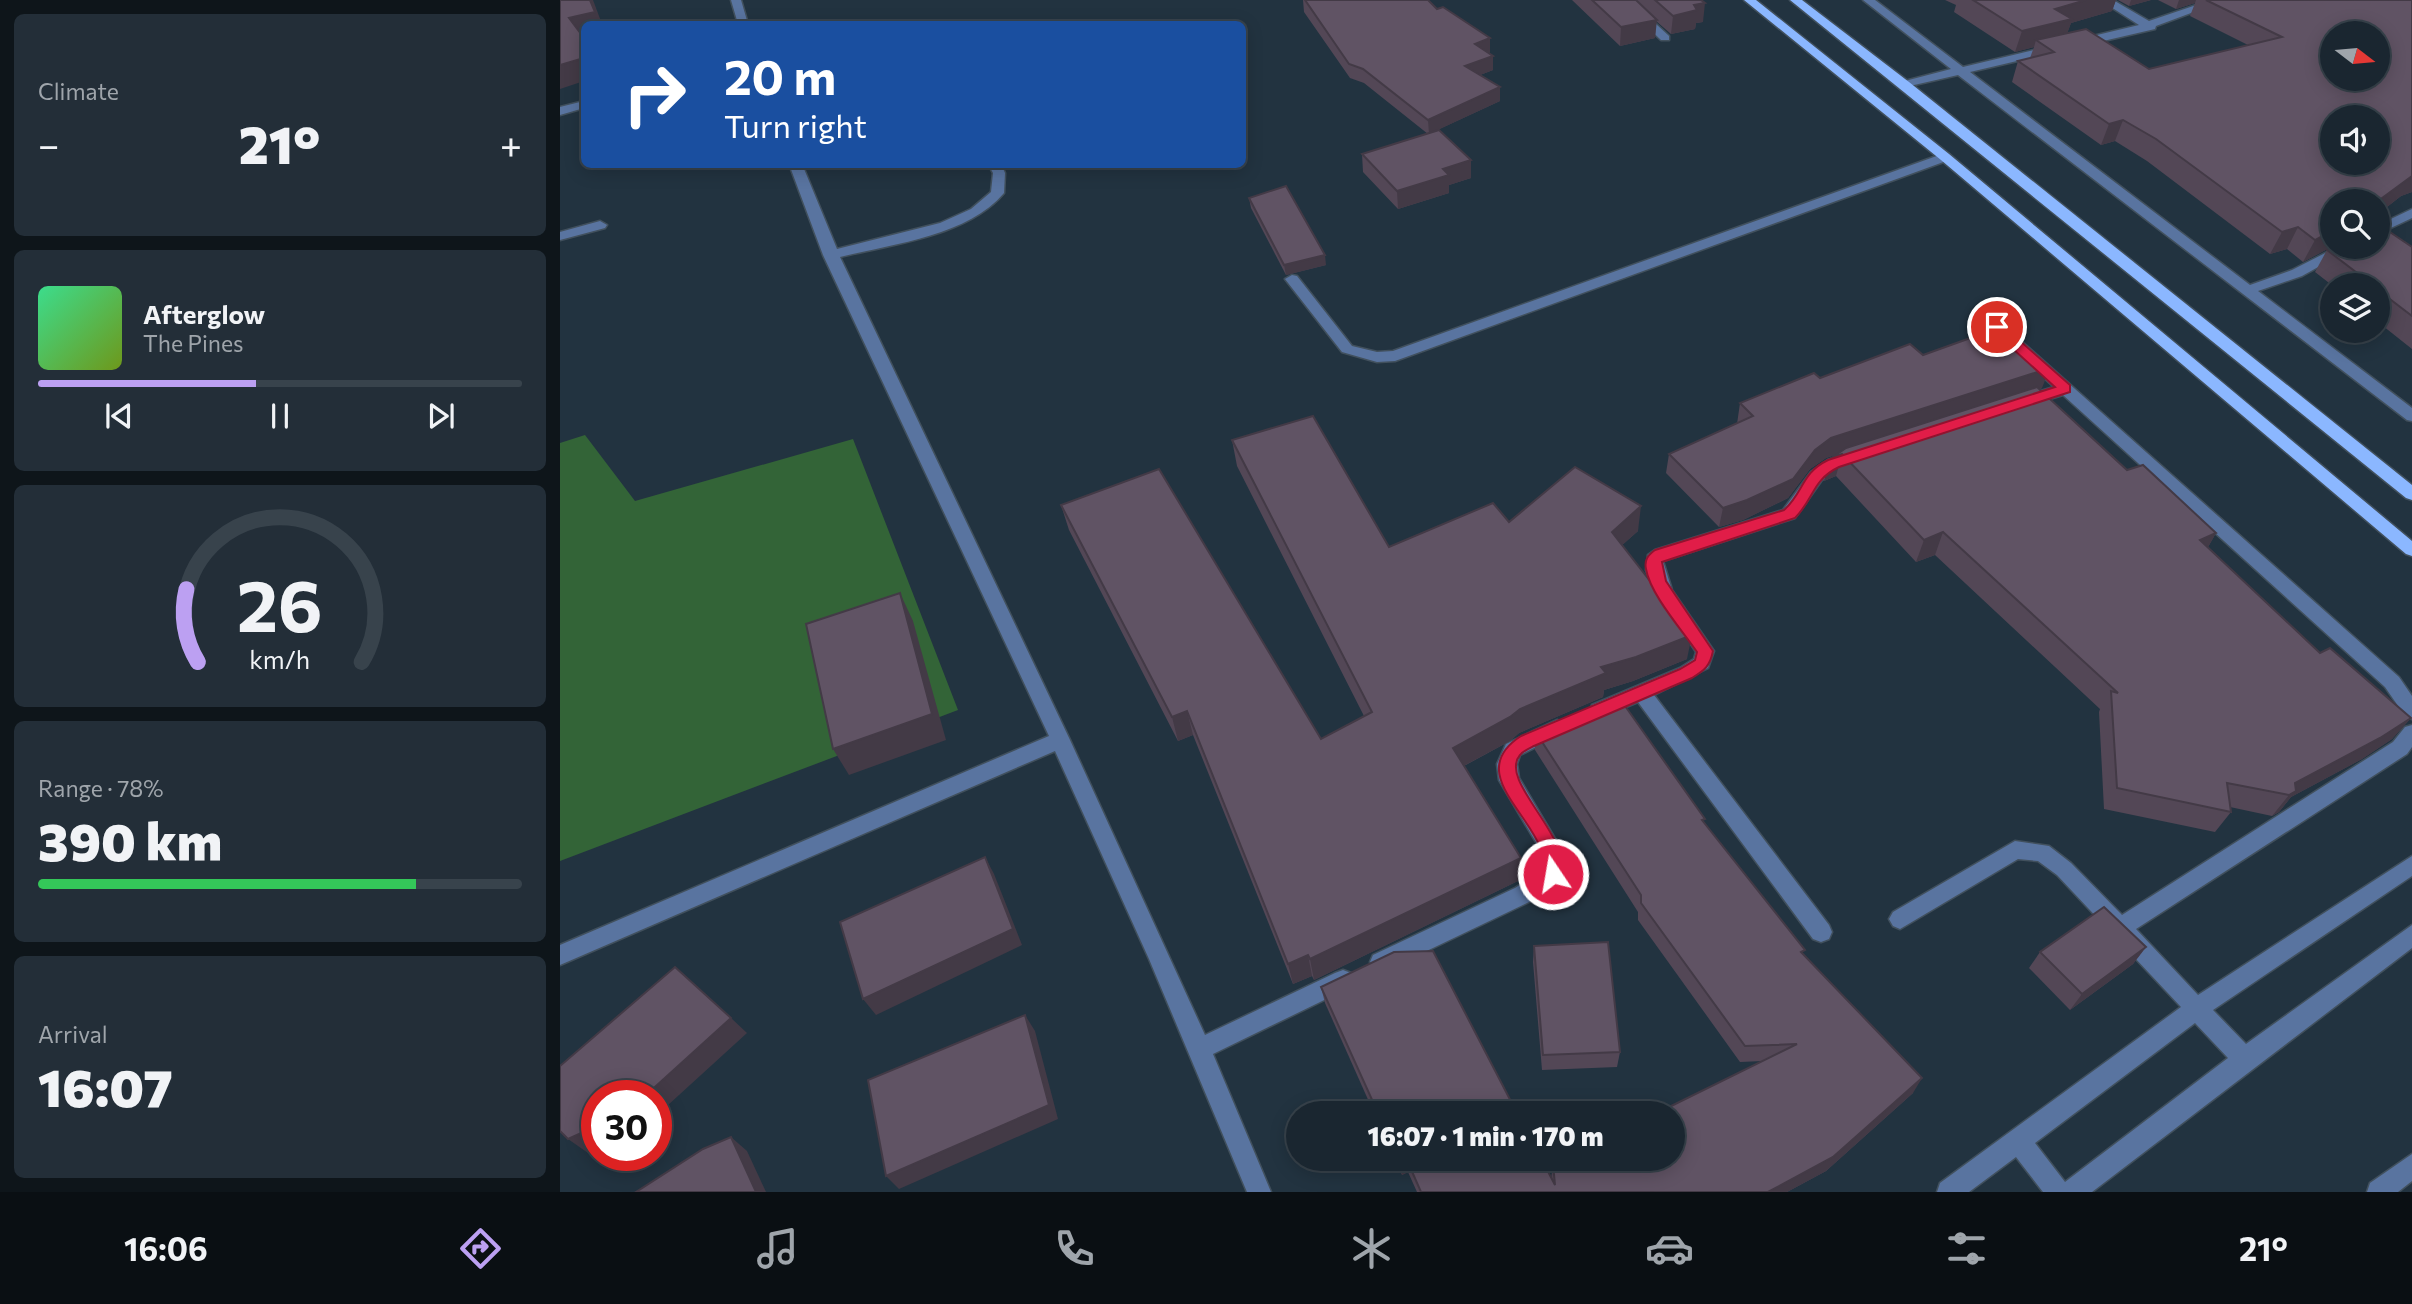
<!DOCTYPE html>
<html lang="en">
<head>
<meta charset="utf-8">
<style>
	body { margin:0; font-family:Commissioner,sans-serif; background:#232e38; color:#f1f3f6; height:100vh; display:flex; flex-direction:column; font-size:26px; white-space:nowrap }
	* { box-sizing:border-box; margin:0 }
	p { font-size:23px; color:#9fa5ab }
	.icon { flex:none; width:38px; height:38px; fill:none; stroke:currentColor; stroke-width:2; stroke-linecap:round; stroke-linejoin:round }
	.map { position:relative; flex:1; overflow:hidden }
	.details { display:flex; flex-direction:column; gap:14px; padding:14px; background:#0e151a; width:560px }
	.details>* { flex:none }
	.hud { position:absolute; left:21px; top:21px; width:665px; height:147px; border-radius:10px; box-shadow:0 4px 18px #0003,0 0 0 2px #38434c; background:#1a4fa0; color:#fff; overflow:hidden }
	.needle { width:46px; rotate:106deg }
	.fabs { position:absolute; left:1760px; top:21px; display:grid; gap:14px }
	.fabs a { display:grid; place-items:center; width:70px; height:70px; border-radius:50%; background:#1a2630; box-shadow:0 4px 18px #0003,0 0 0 2px #38434c; font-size:35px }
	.speed { position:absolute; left:21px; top:1080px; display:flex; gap:14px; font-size:35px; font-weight:700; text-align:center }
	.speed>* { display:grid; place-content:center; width:91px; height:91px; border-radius:50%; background:#1a2630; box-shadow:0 4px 18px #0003,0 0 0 2px #38434c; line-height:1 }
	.speed .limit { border:10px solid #d22; background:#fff; color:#111 }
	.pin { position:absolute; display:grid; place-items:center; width:60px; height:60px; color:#fff; margin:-30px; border:4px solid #fff; border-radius:50%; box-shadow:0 2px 7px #0007 }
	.me { position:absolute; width:77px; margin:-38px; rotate:348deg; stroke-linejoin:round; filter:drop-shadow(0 0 5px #0008) }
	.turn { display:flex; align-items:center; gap:24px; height:147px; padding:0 28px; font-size:32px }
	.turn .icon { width:91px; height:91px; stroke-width:2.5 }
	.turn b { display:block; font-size:49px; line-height:60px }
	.big { font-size:52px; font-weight:800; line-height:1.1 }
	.details .card { flex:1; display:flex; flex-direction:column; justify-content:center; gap:10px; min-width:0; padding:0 24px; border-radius:10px; background:#232e38 }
	.details .dial { align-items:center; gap:0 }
	.dial svg { height:182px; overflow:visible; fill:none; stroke:#38434c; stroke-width:7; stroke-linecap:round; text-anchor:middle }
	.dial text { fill:#f1f3f6; stroke:none }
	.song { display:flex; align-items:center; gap:21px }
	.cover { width:84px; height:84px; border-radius:10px; background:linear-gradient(135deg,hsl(150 70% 55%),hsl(80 70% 35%)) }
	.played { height:7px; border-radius:4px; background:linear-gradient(90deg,#bca0f2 45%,#38434c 45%) }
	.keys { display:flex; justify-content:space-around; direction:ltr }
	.heat { display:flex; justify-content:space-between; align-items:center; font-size:38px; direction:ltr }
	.charge { height:10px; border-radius:5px; background:linear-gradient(90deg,#34c759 78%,#38434c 0) }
	.trip { position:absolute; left:726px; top:1101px; width:399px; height:70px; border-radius:35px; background:#1a2630; box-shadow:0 4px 18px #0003,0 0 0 2px #38434c; font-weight:800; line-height:70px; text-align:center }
	.tab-bar { display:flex; height:112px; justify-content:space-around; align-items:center; background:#0a0f13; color:#9fa5ab }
	.tab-bar .icon { width:49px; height:49px }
	.tab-bar .on { color:#bca0f2 }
	.tab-bar b { font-size:32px; color:#f1f3f6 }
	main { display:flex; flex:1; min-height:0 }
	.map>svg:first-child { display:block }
	.green { fill:#336437 }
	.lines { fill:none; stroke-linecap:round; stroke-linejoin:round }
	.minor-casing { stroke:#41505d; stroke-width:3 }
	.major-casing { stroke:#41505d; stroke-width:3 }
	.minor { fill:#5974a0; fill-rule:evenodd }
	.major { fill:#8bb7ff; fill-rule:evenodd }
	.wall { fill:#534756 }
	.shaded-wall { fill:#433a46 }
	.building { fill:#605364; stroke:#433a46; stroke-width:2; fill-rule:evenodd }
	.route { fill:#e11d48; stroke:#92132f; stroke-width:2 }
</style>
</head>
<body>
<main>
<section class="details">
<div class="card"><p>Climate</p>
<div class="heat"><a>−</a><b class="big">21°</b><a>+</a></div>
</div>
<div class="card">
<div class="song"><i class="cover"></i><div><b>Afterglow</b><p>The Pines</p></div></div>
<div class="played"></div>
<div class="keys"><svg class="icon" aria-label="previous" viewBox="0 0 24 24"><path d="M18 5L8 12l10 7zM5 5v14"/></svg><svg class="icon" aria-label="pause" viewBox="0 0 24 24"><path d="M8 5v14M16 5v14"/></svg><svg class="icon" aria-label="next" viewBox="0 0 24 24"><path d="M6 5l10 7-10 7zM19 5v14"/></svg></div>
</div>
<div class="card dial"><svg viewBox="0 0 100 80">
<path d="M14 69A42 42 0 1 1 86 69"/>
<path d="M14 69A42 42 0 0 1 9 37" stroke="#bca0f2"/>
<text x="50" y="56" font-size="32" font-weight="700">26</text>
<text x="50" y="72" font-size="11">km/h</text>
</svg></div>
<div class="card"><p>Range · 78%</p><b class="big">390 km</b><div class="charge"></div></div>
<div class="card"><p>Arrival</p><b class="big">16:07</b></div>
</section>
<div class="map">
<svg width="1852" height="1192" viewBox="0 0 1852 1192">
	<rect width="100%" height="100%" fill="#223340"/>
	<!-- green -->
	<path class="green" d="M 25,435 L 75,501 L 293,439 L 398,710 L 0,861 L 0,443 Z"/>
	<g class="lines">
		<!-- minor casing -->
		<g class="minor-casing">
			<g id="minor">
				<path d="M 171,0 L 181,0 L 188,24 L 178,24 Z"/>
				<path d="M 1059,0 L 1070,0 L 1109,36 L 1109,40 L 1101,40 Z"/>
				<path d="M 1303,0 L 1315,0 L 1403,67 L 1579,25 L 1540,0 L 1553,0 L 1589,21 L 1651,0 L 1666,0 L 1596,26 L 1595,29 L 1410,72 L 1690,285 L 1732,270 L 1777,247 L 1794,247 L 1742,276 L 1698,291 L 1852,408 L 1852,421 L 1847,420 L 1398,75 L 1341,88 L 1341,82 L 1391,69 Z"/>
				<path d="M 24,101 L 24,108 L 0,115 L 0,107 Z"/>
				<path d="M 1385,153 L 1389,154 L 1389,160 L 835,361 L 817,362 L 782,352 L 725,279 L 732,275 L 737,276 L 792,346 L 817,352 L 833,351 Z"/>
				<path d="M 229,164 L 242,164 L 277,249 L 380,223 L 411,209 L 431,192 L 433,173 L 428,164 L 441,164 L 445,173 L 444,193 C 408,236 332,244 280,257 L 510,740 L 645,1035 L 775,973 L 783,970 L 791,973 L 794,980 L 791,987 L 653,1054 L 711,1192 L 687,1192 L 589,959 L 495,751 L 0,965 L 0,945 L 489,736 L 263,255 Z"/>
				<path d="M 1852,209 L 1852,218 L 1818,234 L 1818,225 Z"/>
				<path d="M 40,221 L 47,225 L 45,228 L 0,240 L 0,232 Z"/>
				<path d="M 1420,308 L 1425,309 L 1839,677 L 1852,696 L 1852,719 L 1845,716 L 1825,687 L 1503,395 L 1466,406 L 1461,405 L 1458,401 L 1461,397 L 1494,387 L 1415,315 L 1413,312 Z"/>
				<path d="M 1289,453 L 1295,454 L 1297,458 L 1295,462 L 1262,480 L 1235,518 L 1103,561 L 1112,590 L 1154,651 L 1148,668 L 1094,695 L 1269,925 L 1272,932 L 1269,939 L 1261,942 L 1253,939 L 1078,702 L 1039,718 L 1032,715 L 1030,710 L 1032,705 L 1120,668 L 1134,659 L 1136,652 L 1090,582 L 1086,570 L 1088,555 L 1095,550 L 1223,510 L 1251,472 L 1268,460 Z"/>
				<path d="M 997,720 L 1004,723 L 1006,728 L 1004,733 L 960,755 L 957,764 L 959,778 L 1000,847 L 1003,874 L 1000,880 L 969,902 L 829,969 L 821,972 L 813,969 L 810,962 L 813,955 L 955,888 L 982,870 L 980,849 L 939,780 L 937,764 L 946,744 Z"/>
				<path d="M 1852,725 L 1852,747 L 1847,754 L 1576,929 L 1638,995 L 1852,856 L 1852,876 L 1653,1010 L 1686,1044 L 1852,925 L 1852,948 L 1532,1192 L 1483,1192 L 1456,1157 L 1409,1192 L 1377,1192 L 1380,1183 L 1621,1007 L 1497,875 L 1478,861 L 1458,859 L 1340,929 L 1333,926 L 1329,919 L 1333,912 L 1455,841 L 1489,846 L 1511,863 L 1562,915 L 1833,742 L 1845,727 ZM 1635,1023 L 1668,1058 L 1505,1182 L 1475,1143 Z"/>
				<path d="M 1852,1154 L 1852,1181 L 1838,1192 L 1807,1192 L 1810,1183 Z"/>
			</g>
		</g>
		<!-- major casing -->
		<g class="major-casing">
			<g id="major">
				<path d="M 1184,0 L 1196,0 L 1389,154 L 1852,541 L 1852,556 L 1846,554 L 1381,160 Z"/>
				<path d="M 1230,0 L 1242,0 L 1349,82 L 1852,485 L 1852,500 L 1846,498 Z"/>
			</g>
		</g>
		<!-- minor -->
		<use href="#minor" class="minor"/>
		<!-- major -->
		<use href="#major" class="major"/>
	</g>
	<!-- wall -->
	<g class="wall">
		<path d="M 743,0 L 868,0 L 877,9 L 930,38 L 930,52 L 929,53 L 933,70 L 920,75 L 940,101 L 875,131 L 911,178 L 889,185 L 889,193 L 838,209 L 803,172 L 802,154 L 868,134 L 804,83 L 790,78 L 744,12 Z"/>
		<path d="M 1012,0 L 1141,0 L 1143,22 L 1136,23 L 1135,29 L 1111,34 L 1096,21 L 1095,38 L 1060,46 Z"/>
		<path d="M 1385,0 L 1556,0 L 1552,11 L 1511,23 L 1507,33 L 1589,69 L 1688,45 L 1630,16 L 1635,3 L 1616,9 L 1598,0 L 1852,0 L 1852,192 L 1841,196 L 1818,214 L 1818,201 L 1773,201 L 1773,246 L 1743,262 L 1727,249 L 1710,254 L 1587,161 L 1555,141 L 1541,145 L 1452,82 L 1458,61 L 1470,58 L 1474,47 L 1455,52 L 1394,12 L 1396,5 Z"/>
		<path d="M 1558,0 L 1591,0 L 1569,6 Z"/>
		<path d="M 689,198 L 766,265 L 726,275 L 691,208 Z"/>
		<path d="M 1852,247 L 1852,349 L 1818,322 L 1818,285 L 1773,286 L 1755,272 L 1767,250 Z"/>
		<path d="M 1363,355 L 1482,388 L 1480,389 L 1567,470 L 1656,533 L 1648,547 L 1760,653 L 1851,718 L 1832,739 L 1802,759 L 1731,797 L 1719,812 L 1712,816 L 1670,807 L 1671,812 L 1655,832 L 1544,809 L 1539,712 L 1540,709 L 1375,555 L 1356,562 L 1276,476 L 1264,481 L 1270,459 L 1278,454 L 1266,458 L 1250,469 L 1228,498 L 1183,520 L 1159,527 L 1106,473 L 1109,454 L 1177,424 L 1180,403 L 1260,378 Z"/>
		<path d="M 672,440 L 829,547 L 949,522 L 1078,531 L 1062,545 L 1127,659 L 1073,681 L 1044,690 L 1043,697 L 959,733 L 950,741 L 904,766 L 961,858 L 960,880 L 754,980 L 752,976 L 733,984 L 633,735 L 618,741 L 509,530 L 501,505 L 761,739 L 804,716 L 677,466 Z"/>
		<path d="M 975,731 L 1144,823 L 1243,955 L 1353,1093 L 1266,1171 L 1227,1192 L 857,1192 L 848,1172 L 842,1175 L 835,1158 L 981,1158 L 991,1179 L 993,1164 L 1203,1061 L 1180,1062 L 1078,920 L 1078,912 L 975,750 Z"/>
		<path d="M 974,946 L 1060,1052 L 1057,1067 L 982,1070 L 973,962 Z"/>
		<path d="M 1586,947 L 1573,964 L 1510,1010 L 1469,968 L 1480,952 Z"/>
		<path d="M 761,987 L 957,1113 L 814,1113 L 765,1003 Z"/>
	</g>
	<!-- shaded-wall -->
	<g class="shaded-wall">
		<path d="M 30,0 L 33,0 L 42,24 L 24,24 L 24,37 L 9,18 Z"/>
		<path d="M 1526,0 L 1556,0 L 1552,11 L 1511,23 L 1505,40 L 1476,40 L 1474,47 L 1455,52 L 1462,31 L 1495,9 Z"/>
		<path d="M 1571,0 L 1591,0 L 1569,6 Z"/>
		<path d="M 1619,0 L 1636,0 L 1635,3 L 1616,9 Z"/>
		<path d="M 1145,3 L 1143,22 L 1136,23 L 1135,29 L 1111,34 L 1113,16 L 1134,5 Z"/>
		<path d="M 1097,20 L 1095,38 L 1060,46 L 1061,27 Z"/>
		<path d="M 930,38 L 930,52 L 915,58 L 915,44 Z"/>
		<path d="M 933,56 L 933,70 L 905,81 L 905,66 Z"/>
		<path d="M 24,58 L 24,81 L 0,89 L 0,65 Z"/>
		<path d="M 940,87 L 940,101 L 869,134 L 868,120 Z"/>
		<path d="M 1563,120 L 1555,141 L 1541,145 L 1549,124 Z"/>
		<path d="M 911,160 L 911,178 L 889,185 L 889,193 L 838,209 L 837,191 L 883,169 Z"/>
		<path d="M 1852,176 L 1852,192 L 1841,196 L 1818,214 L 1818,201 Z"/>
		<path d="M 1738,227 L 1727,249 L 1710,254 L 1722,232 Z"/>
		<path d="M 1773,230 L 1773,246 L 1743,262 L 1755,240 Z"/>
		<path d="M 765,255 L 766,265 L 726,275 L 724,265 Z"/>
		<path d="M 1490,368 L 1482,388 L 1266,458 L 1250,469 L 1228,498 L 1183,520 L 1159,527 L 1163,508 L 1255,450 L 1271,438 Z"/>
		<path d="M 1282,454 L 1276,476 L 1264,481 L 1270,459 Z"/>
		<path d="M 1081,506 L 1078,531 L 1049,557 L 1052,532 Z"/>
		<path d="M 1383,532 L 1375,555 L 1356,562 L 1364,540 Z"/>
		<path d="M 1656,533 L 1643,556 L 1640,540 Z"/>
		<path d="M 340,593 L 353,621 L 386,740 L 289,775 L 273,749 Z"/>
		<path d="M 1132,635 L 1127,659 L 1073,681 L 1044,690 L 1043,697 L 959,733 L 950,741 L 894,771 L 893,748 L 960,709 L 1041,667 Z"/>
		<path d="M 627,711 L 633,735 L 618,741 L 612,717 Z"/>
		<path d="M 1851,718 L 1832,739 L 1802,759 L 1731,797 L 1719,812 L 1712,816 L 1729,795 L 1735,783 Z"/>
		<path d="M 425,857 L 434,874 L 462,945 L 316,1015 L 303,999 Z"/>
		<path d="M 961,858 L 960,880 L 754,980 L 750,959 Z"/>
		<path d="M 1586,947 L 1573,964 L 1510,1010 L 1522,994 Z"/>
		<path d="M 748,955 L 752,976 L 733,984 L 728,964 Z"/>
		<path d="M 465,1015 L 475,1031 L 498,1119 L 339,1189 L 326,1176 Z"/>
		<path d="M 171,1018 L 187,1033 L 96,1116 L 96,1096 L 85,1096 Z"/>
		<path d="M 1362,1078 L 1353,1093 L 1266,1171 L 1227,1192 L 1208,1192 Z"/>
		<path d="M 37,1126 L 37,1149 L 28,1153 L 8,1139 Z"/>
		<path d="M 171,1137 L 187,1151 L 206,1192 L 196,1192 Z"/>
		<path d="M 846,1158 L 848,1172 L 842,1175 L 840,1161 Z"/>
	</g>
	<!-- building -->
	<g class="building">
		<path d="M 0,0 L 30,0 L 35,12 L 9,18 L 24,38 L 24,58 L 0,65 Z"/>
		<path d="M 745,0 L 868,0 L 877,9 L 883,7 L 930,38 L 915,44 L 933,56 L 905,66 L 940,87 L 868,120 L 803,69 L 789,64 Z"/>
		<path d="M 1032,0 L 1076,0 L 1097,20 L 1061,27 Z"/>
		<path d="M 1095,0 L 1141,0 L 1145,3 L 1134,5 L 1137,10 L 1113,16 Z"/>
		<path d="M 1413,0 L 1526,0 L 1495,9 L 1512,19 L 1462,31 Z"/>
		<path d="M 1646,0 L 1852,0 L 1852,176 L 1818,201 L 1773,201 L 1773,230 L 1755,240 L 1738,227 L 1722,232 L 1596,139 L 1563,120 L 1549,124 L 1458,61 L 1494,52 L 1476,40 L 1526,29 L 1589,69 L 1722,37 ZM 1773,33 L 1818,33 L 1818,79 L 1773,79 ZM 1773,117 L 1818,117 L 1818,163 L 1773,163 Z"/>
		<path d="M 879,130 L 911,160 L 883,169 L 889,175 L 837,191 L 802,154 Z"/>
		<path d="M 726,186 L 765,255 L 724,265 L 689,198 Z"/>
		<path d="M 1818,224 L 1852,247 L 1852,316 L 1818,290 L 1818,285 L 1813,285 L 1767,250 L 1773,247 L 1818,247 Z"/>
		<path d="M 1441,327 L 1490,368 L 1271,438 L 1255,450 L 1233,479 L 1187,500 L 1163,508 L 1109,454 L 1193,416 L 1180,403 L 1254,373 L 1260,378 L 1350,344 L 1363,355 Z"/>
		<path d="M 1477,387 L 1567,470 L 1583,465 L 1656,533 L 1640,540 L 1760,653 L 1770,648 L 1851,718 L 1820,738 L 1735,783 L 1736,791 L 1729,795 L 1667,783 L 1671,812 L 1557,788 L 1551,691 L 1558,693 L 1383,532 L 1364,540 L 1282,454 L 1270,459 L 1286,448 Z"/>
		<path d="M 753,416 L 829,547 L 933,503 L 949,522 L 1015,467 L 1081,506 L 1052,532 L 1132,635 L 1076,657 L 1041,667 L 1046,673 L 960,709 L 950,717 L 893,748 L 961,858 L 750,959 L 748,955 L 728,964 L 627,711 L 612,717 L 501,505 L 599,469 L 761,739 L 812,712 L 672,440 Z"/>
		<path d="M 340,593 L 372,714 L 273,749 L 246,624 Z"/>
		<path d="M 1058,696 L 1145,819 L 1142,820 L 1245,950 L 1241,952 L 1362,1078 L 1273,1157 L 1208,1192 L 861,1192 L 846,1158 L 981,1158 L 995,1185 L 993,1164 L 1004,1158 L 1113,1158 L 1113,1113 L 1097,1113 L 1237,1044 L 1185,1046 L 1081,903 L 1081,895 L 975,731 Z"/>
		<path d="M 425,857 L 453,929 L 303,999 L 280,922 Z"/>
		<path d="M 1544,907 L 1586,947 L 1522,994 L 1480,952 Z"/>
		<path d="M 1048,942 L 1060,1052 L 983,1055 L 974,946 Z"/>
		<path d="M 873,951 L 957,1113 L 818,1113 L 761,987 L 834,952 Z"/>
		<path d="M 115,967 L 171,1018 L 85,1096 L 37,1096 L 37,1126 L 8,1139 L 0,1131 L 0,1066 Z"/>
		<path d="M 465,1015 L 489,1105 L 326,1176 L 308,1080 Z"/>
		<path d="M 171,1137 L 196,1192 L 76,1192 L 143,1149 Z"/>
	</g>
	<!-- route -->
	<path class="route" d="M 1437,323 L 1442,325 L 1510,385 L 1510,392 L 1279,467 C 1252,480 1254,499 1235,518 L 1102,562 L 1106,581 L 1153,651 C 1150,666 1145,670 1132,678 L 974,746 C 970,748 963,751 960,755 C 937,782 1018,840 1000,880 L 993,882 L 987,880 C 982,869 985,858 980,847 C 965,809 908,770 961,736 L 1120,669 L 1135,660 L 1137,652 C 1122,630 1090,594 1086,569 C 1084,560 1088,555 1095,550 L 1224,510 C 1244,492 1241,473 1268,460 L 1495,387 L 1432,330 L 1430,327 Z"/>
</svg>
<div class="fabs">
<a><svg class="needle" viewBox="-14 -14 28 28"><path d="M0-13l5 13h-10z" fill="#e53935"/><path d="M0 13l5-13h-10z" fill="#9fa5ab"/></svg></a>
<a><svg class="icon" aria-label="sound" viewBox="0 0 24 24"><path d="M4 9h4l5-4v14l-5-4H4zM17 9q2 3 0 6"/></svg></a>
<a><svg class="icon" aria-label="search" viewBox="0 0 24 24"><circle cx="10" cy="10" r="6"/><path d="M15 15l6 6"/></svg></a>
<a><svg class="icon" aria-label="layers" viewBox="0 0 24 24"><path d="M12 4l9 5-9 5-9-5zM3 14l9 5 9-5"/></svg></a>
</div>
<div class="speed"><div class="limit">30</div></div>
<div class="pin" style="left:1437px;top:327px;background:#d93025"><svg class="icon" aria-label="arrive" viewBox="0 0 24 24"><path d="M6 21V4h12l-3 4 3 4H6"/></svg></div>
<svg class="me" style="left:993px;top:874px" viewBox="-20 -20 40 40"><circle r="17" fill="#e11d48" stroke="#fff" stroke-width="3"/><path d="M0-11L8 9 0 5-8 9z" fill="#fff"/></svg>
<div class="trip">16:07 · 1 min · 170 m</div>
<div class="hud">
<div class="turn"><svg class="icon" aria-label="right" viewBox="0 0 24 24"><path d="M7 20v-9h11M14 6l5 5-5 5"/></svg><div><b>20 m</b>Turn right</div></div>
</div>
</div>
</main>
<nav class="tab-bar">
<b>16:06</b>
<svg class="icon on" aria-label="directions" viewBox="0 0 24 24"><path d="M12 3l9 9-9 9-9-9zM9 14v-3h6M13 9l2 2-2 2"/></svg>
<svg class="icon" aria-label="music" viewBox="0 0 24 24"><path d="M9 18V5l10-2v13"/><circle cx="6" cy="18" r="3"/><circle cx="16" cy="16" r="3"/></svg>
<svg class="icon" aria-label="phone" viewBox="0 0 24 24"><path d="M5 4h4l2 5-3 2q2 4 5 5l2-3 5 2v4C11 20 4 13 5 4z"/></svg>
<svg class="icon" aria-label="climate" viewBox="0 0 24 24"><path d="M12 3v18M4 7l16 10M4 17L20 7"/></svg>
<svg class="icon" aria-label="car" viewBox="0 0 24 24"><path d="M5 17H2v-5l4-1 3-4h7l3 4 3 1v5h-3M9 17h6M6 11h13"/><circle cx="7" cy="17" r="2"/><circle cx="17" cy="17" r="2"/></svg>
<svg class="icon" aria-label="filters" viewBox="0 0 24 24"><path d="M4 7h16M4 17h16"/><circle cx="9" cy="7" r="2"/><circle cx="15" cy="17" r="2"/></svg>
<b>21°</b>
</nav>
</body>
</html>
